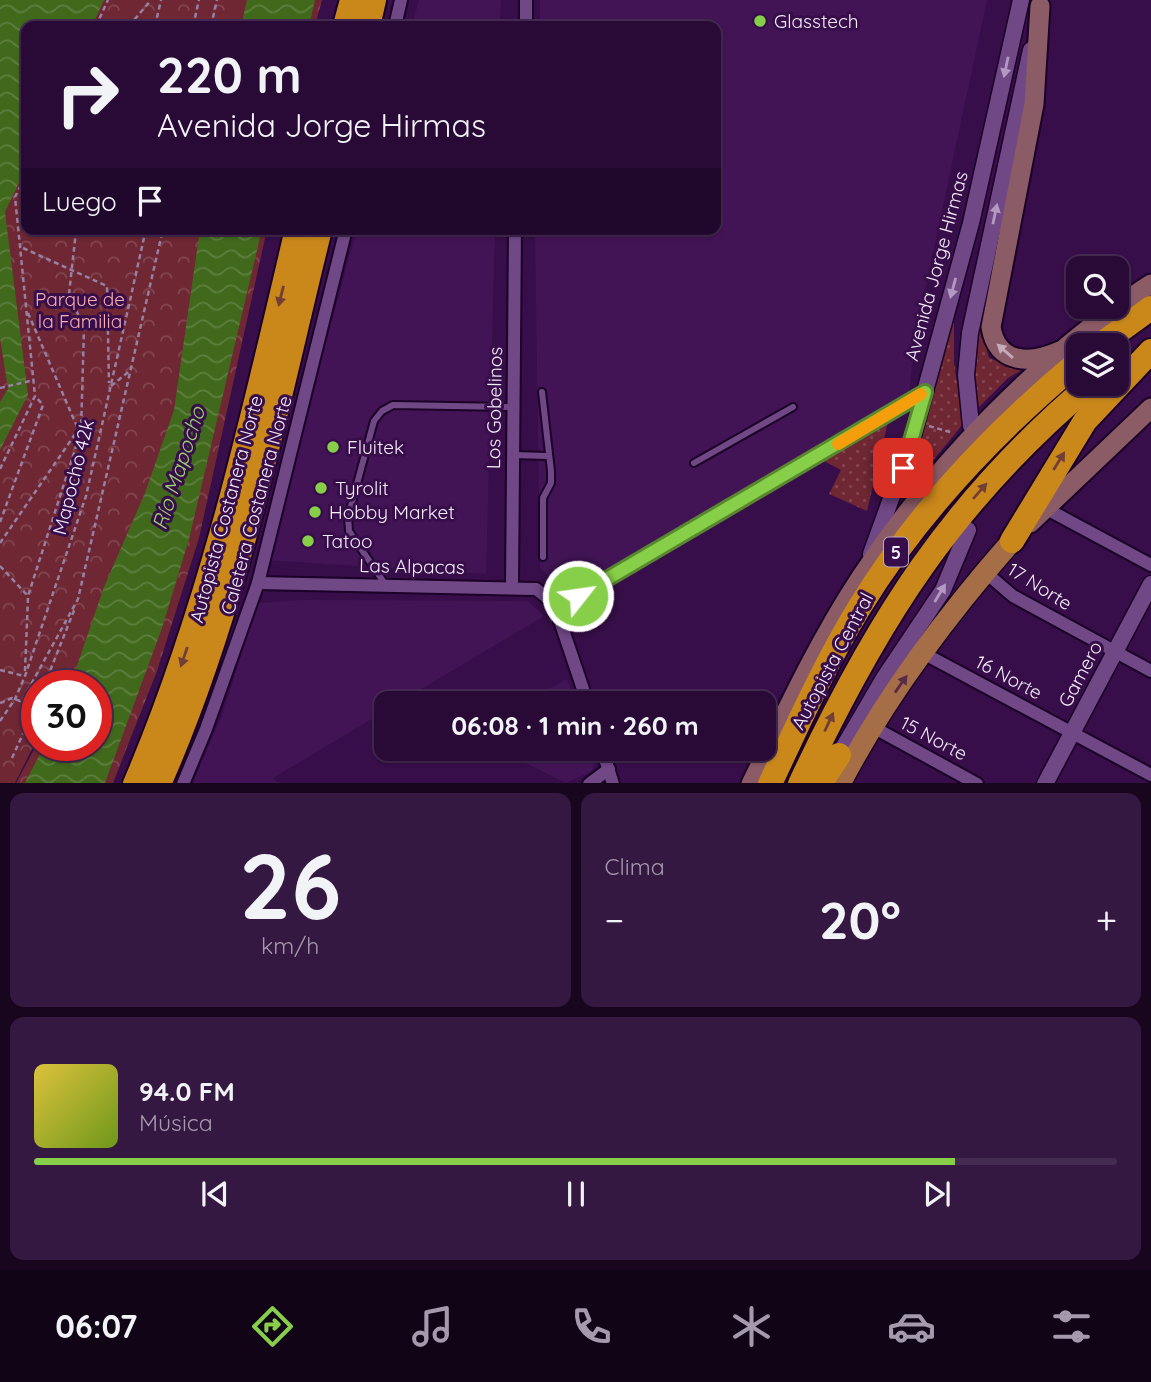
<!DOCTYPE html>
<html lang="es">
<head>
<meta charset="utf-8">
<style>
	body { margin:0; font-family:Quicksand,sans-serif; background:#351842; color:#f1f3f6; height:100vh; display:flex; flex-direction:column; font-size:26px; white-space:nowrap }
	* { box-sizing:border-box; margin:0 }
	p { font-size:23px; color:#a59aad }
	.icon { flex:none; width:38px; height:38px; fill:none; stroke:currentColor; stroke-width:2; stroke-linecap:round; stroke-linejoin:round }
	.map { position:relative; height:783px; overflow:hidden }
	.details { display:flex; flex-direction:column; gap:10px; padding:10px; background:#17061e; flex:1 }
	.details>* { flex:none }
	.top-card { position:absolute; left:21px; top:21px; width:700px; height:214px; border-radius:14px; box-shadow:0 2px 5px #0004,0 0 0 2px #452b52; background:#290a37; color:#f1f3f6; overflow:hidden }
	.tools { position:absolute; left:1066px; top:256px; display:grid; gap:14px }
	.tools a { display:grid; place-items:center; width:63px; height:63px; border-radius:14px; background:#290a37; box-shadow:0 2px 5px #0004,0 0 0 2px #452b52; font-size:35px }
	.speed { position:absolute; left:21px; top:670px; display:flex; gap:14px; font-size:35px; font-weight:700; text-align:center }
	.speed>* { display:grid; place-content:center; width:91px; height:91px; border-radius:50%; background:#290a37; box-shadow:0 2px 5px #0004,0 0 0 2px #452b52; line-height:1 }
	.speed .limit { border:10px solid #d22; background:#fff; color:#111 }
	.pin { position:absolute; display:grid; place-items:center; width:60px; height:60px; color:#fff; margin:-30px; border-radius:14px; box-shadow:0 4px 10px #0006 }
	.me { position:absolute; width:77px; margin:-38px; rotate:60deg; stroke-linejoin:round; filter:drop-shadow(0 0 5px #0008) }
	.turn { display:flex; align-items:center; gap:24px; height:147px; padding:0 21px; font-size:32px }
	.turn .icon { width:91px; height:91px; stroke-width:2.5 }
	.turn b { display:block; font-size:49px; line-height:60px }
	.then { display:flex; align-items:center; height:66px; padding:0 21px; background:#0003; gap:14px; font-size:26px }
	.big { font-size:52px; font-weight:700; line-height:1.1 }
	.details .tile { flex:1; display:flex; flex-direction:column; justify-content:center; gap:10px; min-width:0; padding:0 24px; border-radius:14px; background:#351842 }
	.details .dial { align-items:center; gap:0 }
	.dial b { font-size:91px; line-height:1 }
	.song { display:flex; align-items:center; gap:21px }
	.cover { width:84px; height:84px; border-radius:10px; background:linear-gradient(135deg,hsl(50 70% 55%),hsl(80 70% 35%)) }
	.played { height:7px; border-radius:4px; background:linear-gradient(90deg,#88cf49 85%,#452b52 85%) }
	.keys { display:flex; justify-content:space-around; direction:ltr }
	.heat { display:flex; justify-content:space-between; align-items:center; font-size:38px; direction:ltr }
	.details .tiles { flex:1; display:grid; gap:10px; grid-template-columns:1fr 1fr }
	.tile:last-child { grid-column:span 2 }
	.trip { position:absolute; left:374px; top:691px; width:402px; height:70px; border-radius:14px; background:#290a37; box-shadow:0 2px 5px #0004,0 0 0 2px #452b52; font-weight:700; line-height:70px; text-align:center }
	.menu { display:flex; height:112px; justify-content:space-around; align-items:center; background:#100416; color:#a59aad }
	.menu .icon { width:49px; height:49px }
	.menu .current { color:#88cf49 }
	.menu b { font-size:32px; color:#f1f3f6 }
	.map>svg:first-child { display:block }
	.built { fill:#421455 }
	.grass { fill:url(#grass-dots) }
	.forest { fill:url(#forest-crowns) }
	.water { fill:url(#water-waves) }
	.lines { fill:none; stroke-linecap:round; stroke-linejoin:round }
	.service-casing { stroke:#1b0028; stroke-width:10 }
	.minor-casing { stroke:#1b0028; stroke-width:16 }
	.tertiary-casing { stroke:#1b0028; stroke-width:19 }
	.secondary-casing { stroke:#1b0028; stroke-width:23 }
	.primary-casing { stroke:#1b0028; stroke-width:24 }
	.motorway-casing { stroke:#1b0028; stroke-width:28 }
	.path { stroke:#9880a4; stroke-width:2.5; stroke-dasharray:5 3.5; stroke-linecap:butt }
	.service { stroke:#704886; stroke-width:6 }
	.minor { stroke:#704886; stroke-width:12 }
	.tertiary { stroke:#704886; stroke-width:16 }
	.secondary { stroke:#8b5b66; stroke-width:19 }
	.primary { stroke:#a66e46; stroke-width:21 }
	.motorway { stroke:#ca881b; stroke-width:24 }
	.path-bridge { stroke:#9880a4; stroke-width:2.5; stroke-dasharray:5 3.5; stroke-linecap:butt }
	.oneway { fill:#b29ac0 }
	.oneway2 { fill:#723f37 }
	.oneway3 { fill:#c5abb8 }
	.oneway4 { fill:#582b48 }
	.route-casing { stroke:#58872f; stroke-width:18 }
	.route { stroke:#88cf49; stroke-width:12 }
	.slow { stroke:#f59e0b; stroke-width:12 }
	.poi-dot { fill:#88cf49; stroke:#370e49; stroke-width:2.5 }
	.labels { text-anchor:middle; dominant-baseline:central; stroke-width:6; stroke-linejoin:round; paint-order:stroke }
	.shield { fill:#370e49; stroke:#bca9c6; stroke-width:2 }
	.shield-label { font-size:18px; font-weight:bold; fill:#f5ecfb }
	.poi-label { font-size:19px; fill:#f5ecfb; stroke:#370e49; text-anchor:start }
	.street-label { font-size:19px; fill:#f5ecfb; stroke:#370e49 }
	.park-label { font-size:19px; fill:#f8aeb5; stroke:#370e49 }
	.water-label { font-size:21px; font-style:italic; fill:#9bd46f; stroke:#370e49 }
</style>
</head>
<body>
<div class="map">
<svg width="1151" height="784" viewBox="0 0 1151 784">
	<defs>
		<pattern id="grass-dots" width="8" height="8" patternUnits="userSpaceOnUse" patternTransform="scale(1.75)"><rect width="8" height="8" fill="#6e2733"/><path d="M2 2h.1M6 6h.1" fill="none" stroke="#834651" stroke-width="1.8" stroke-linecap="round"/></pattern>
		<pattern id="forest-crowns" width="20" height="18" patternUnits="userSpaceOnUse" patternTransform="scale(1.75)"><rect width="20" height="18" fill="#6e2733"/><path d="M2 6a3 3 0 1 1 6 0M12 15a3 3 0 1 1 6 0" fill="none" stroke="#834651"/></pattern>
		<pattern id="water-waves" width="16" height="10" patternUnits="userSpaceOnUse" patternTransform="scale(1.75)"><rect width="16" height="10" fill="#41691c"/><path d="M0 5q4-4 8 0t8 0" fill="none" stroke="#5d7f3e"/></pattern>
	</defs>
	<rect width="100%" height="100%" fill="#370e49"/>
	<!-- built -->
	<g class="built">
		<path d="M 419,0 L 501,0 L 500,26 L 412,26 Z"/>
		<path d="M 540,0 L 987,0 L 914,341 L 909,398 L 570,595 L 540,568 L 535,229 L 716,229 L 716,26 L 540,26 Z"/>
		<path d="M 357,229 L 495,229 L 486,574 L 266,560 Z"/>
		<path d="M 302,600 L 528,601 L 544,616 L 398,703 L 387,704 L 387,710 L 273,778 L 278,783 L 192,784 L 223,713 L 257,603 Z"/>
		<path d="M 567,679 L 576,703 L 521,703 Z"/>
		<path d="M 497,749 L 593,749 L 596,761 L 592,771 L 566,783 Z"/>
	</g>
	<!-- grass -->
	<g class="grass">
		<path d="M 954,305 L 954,362 L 963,424 L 902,498 Z"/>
		<path d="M 979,319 L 989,358 L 1022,370 L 1008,378 L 977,409 L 972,363 Z"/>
		<path d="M 888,422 L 867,511 L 829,494 L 841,470 L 822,460 Z"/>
	</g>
	<!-- forest -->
	<path class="forest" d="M 0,0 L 322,0 L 315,26 L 26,26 L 26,229 L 267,229 L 199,538 L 157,671 L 113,783 L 16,783 L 37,744 L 96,746 L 96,686 L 37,686 L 37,739 L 15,783 L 0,783 Z"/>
	<!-- water -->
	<g class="water">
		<path d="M 0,0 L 104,0 L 92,26 L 26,26 L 26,168 L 5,212 L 28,395 L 0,450 L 0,402 L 8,389 L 0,338 Z"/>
		<path d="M 247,0 L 315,0 L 309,26 L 241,26 Z"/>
		<path d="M 200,229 L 262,229 L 189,539 L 162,628 L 105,783 L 25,783 L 44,746 L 96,746 L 96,686 L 70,686 L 104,587 L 145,493 L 174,410 Z"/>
	</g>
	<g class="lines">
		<!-- service casing -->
		<g class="service-casing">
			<g id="service">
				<path d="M 542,392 L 551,471 L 551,483 L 543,498 L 543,557"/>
				<path d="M 513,455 L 548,456"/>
				<path d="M 694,463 L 793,407"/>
				<path d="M 385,584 L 349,531 L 348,517 L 374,421 L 382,411 L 393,405 L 513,407"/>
			</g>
		</g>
		<!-- minor casing -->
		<g class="minor-casing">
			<g id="minor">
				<path d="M 395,26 L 401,0"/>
				<path d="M 526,26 L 526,0"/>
				<path d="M 1045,508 L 1151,565"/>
				<path d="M 985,572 L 1013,596 L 1151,671"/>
				<path d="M 258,583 L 536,589 L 554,603 L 588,704"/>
				<path d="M 512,587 L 515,229"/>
				<path d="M 557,608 L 925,392"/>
				<path d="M 923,653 L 1151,775"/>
				<path d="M 873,727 L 977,784"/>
				<path d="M 602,749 L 613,784"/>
				<path d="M 183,784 L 206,729 L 258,583 L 346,229"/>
				<path d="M 589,784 L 609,769"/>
			</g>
		</g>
		<!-- tertiary casing -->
		<g class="tertiary-casing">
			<g id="tertiary">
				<path d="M 971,426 L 966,375 L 970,333 L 1031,50"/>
				<path d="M 871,554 L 910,446 L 971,223 L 1021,0"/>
				<path d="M 839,755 L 884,678 L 943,590 L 968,530"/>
				<path d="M 1045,784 L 1151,584"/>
			</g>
		</g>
		<!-- secondary casing -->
		<g class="secondary-casing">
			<g id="secondary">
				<path d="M 1040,6 L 1034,104 L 991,327 C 997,365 1031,364 1060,351"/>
				<path d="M 1030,523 L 1151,408"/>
				<path d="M 751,784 C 785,714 818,642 861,577 C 933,467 1040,356 1151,284"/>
			</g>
		</g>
		<!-- primary casing -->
		<g class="primary-casing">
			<path id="primary" d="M 840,784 C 886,696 947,615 1012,541"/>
		</g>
		<!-- motorway casing -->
		<g class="motorway-casing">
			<g id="motorway">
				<path d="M 345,26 L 352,0"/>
				<path d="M 368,26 L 374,0"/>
				<path d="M 1100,345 L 1151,308"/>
				<path d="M 1012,541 L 1085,421 L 1151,351"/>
				<path d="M 135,784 C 211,606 253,417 297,229"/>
				<path d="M 159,784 C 237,608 274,415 320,229"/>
				<path d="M 770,784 C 798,724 825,664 859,608 C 917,513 993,433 1078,362"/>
				<path d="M 800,784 C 877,620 952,501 1092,383"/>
				<path d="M 820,784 L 839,755"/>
			</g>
		</g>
		<!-- path -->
		<g class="path">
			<path d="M 96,26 L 108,0"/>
			<path d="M 129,26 L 151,0"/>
			<path d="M 155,26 L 161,0"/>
			<path d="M 193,26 L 199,0"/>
			<path d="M 211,26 L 217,0"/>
			<path d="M 76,231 L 76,229"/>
			<path d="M 23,248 L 107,286 L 109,383"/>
			<path d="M 28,313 L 78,429"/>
			<path d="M 111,386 L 131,370"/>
			<path d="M 0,388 L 34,380"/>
			<path d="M 929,426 L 953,433"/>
			<path d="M 0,469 L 35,396 L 15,197 L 26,175"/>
			<path d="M 0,522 L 43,405 L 35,396"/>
			<path d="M 0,543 L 78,430"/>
			<path d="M 0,566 L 28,596 L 81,431 L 84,328 L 69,294"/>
			<path d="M 0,670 L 24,676"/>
			<path d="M 25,671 L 28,597"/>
			<path d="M 44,686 L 75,608"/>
			<path d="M 0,703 L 12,698 L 20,701 L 23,699 L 78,599 L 163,229"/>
			<path d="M 0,721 L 15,699 L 25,676 L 86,496 L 146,229"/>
			<path d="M 12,758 L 37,703"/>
		</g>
		<!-- service -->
		<use href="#service" class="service"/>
		<!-- minor -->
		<use href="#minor" class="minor"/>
		<!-- tertiary -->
		<use href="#tertiary" class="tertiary"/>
		<!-- secondary -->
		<use href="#secondary" class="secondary"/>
		<!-- primary -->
		<use href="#primary" class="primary"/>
		<!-- motorway -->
		<use href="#motorway" class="motorway"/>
		<!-- path-bridge -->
		<path class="path-bridge" d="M 69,294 L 76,231"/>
	</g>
	<!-- one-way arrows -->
	<defs><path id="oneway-solid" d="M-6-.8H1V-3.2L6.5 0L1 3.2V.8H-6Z" transform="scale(1.75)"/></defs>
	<g class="oneway">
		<use href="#oneway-solid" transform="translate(1006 67) rotate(102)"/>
		<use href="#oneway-solid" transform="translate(995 214) rotate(-78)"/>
		<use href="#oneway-solid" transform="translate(953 288) rotate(105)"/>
		<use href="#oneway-solid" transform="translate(940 593) rotate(-59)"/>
	</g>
	<g class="oneway2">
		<use href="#oneway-solid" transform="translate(281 296) rotate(104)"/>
		<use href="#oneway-solid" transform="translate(1059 461) rotate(-58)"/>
		<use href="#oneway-solid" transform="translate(980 491) rotate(-49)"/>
		<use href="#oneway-solid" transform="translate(184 657) rotate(109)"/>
		<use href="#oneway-solid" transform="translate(829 722) rotate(-65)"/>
	</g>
	<use class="oneway3" href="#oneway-solid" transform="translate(1005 351) rotate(-139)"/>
	<use class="oneway4" href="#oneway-solid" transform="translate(901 684) rotate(-55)"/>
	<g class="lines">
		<!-- route casing -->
		<g class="route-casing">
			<path id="route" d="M 578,596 L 925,392 L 903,468"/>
		</g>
		<!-- route -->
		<use href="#route" class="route"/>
		<!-- slow -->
		<path class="slow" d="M 838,444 L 921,394"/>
	</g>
	<!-- markers -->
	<g class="poi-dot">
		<circle cx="760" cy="21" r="7"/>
		<circle cx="333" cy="447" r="7"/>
		<circle cx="321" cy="488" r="7"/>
		<circle cx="315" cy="512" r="7"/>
		<circle cx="308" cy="541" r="7"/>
	</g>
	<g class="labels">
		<!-- shield labels -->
		<rect class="shield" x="884" y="537.5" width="24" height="29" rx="5"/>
		<g class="shield-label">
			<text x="896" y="552">5</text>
		</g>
		<!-- poi labels -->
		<g class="poi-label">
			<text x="774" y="21">Glasstech</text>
			<text x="347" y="447">Fluitek</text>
			<text x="335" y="488">Tyrolit</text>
			<text x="329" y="512">Hobby Market</text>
			<text x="322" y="541">Tatoo</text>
		</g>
		<!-- street labels -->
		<g class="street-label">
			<text transform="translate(936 266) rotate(-75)">Avenida Jorge Hirmas</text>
			<text transform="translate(494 408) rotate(-89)">Los Gobelinos</text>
			<text transform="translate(73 477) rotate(-76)">Mapocho 42k</text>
			<text transform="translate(256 505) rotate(-75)">Caletera Costanera Norte</text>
			<text transform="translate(226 509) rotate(-75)">Autopista Costanera Norte</text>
			<text transform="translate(412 566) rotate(1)">Las Alpacas</text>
			<text transform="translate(1040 586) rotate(32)">17 Norte</text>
			<text transform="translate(832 661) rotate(-62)">Autopista Central</text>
			<text transform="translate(1080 674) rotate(-62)">Gamero</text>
			<text transform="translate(1009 677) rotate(28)">16 Norte</text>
			<text transform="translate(934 738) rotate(28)">15 Norte</text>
		</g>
		<!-- park labels -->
		<g class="park-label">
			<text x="80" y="299">Parque de<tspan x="80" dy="22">la Familia</tspan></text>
		</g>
		<!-- water labels -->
		<g class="water-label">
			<text transform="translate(178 468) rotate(-72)">Río Mapocho</text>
		</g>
	</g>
</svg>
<div class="tools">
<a><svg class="icon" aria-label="search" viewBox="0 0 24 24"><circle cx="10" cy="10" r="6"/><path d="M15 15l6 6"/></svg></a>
<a><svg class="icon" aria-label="layers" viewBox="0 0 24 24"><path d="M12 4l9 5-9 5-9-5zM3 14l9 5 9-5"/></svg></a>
</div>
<div class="speed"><div class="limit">30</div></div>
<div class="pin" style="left:903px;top:468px;background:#d93025"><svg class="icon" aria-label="arrive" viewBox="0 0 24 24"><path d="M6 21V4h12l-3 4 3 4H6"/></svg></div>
<svg class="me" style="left:578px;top:596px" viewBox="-20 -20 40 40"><circle r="17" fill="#88cf49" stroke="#fff" stroke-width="3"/><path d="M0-11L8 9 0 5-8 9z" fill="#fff"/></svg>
<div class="trip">06:08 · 1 min · 260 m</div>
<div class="top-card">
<div class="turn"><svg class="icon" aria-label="right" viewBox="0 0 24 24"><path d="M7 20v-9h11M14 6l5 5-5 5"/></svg><div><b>220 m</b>Avenida Jorge Hirmas</div></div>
<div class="then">Luego<svg class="icon" aria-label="arrive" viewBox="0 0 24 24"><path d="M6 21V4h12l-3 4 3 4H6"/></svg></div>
</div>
</div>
<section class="details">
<div class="tiles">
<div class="tile dial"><b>26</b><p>km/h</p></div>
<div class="tile"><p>Clima</p>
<div class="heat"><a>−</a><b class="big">20°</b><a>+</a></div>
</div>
<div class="tile">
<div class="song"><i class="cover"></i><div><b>94.0 FM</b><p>Música</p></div></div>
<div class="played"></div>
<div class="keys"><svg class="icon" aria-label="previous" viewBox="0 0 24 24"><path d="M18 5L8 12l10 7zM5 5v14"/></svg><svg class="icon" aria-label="pause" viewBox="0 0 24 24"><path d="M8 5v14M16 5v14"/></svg><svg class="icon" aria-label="next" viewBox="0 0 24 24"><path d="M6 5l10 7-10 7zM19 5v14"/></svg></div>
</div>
</div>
</section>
<nav class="menu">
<b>06:07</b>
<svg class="icon current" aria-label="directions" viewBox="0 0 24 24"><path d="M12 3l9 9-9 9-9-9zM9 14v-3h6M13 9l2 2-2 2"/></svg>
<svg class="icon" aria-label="music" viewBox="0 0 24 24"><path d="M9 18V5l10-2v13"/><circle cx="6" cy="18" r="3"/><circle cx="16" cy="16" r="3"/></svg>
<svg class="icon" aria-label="phone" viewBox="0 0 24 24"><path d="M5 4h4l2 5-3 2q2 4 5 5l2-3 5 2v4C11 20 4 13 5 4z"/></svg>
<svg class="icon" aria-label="climate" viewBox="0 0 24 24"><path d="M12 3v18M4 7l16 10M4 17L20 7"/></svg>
<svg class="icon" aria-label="car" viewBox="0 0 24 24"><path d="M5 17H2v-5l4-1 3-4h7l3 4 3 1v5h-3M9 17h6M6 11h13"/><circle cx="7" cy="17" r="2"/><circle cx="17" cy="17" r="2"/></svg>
<svg class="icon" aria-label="filters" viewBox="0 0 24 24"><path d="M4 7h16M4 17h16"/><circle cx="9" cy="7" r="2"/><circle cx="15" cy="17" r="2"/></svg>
</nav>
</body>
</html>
